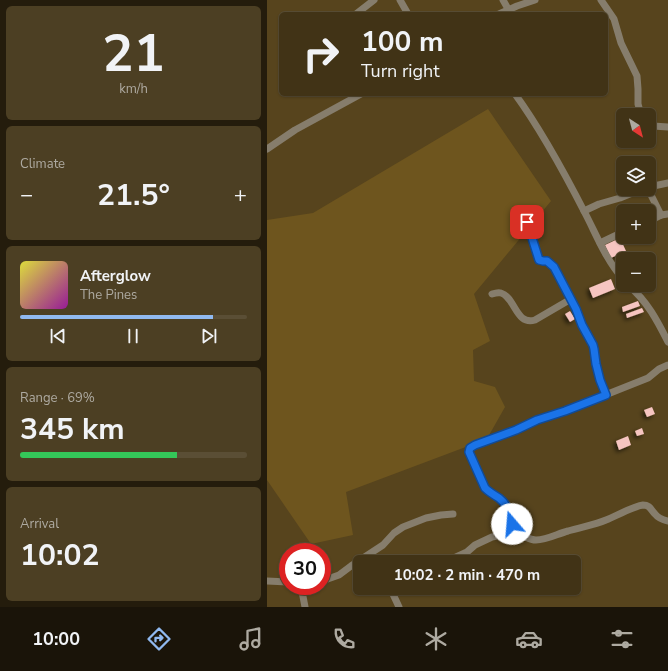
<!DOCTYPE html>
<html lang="en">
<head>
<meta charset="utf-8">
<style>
	body { margin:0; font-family:"Nunito Sans",sans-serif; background:#4c3f23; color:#f1f3f6; height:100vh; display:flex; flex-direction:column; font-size:15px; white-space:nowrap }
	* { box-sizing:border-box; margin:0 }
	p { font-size:13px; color:#aeaaa1 }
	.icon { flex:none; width:22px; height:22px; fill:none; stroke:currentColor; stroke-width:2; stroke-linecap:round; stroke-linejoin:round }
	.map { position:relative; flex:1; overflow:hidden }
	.details { display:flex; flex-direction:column; gap:6px; padding:6px; background:#241c0c; width:267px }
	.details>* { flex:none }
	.top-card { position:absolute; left:12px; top:12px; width:329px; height:84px; border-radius:6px; box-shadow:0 1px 3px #0004,0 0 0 1px #5a4e35; background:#413316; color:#f1f3f6; overflow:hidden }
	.needle { width:26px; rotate:144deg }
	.fabs { position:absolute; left:349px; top:108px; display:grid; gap:8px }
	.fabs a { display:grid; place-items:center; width:40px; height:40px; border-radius:6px; background:#413316; box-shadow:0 1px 3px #0004,0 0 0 1px #5a4e35; font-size:20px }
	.speed { position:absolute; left:12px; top:543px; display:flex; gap:8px; font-size:20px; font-weight:700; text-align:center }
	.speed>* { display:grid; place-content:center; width:52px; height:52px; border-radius:50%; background:#413316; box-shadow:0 1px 3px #0004,0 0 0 1px #5a4e35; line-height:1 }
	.speed .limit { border:6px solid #d22; background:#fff; color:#111 }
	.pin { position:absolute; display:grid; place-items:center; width:34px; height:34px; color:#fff; margin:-17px; border-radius:8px; box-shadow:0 2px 6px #0006 }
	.me { position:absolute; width:44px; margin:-22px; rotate:342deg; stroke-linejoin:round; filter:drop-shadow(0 0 3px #0008) }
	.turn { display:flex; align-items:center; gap:14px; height:84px; padding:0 16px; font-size:18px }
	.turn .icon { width:52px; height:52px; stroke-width:2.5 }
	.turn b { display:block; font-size:28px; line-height:34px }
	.big { font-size:30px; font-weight:700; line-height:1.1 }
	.details .tile { flex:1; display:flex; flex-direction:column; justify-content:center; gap:6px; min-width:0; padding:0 14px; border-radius:6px; background:#4c3f23 }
	.details .dial { align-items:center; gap:0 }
	.dial b { font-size:52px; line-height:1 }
	.song { display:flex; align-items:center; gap:12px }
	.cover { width:48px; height:48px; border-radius:6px; background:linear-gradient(135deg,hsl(60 70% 55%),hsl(300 70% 35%)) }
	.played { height:4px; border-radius:2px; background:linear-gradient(90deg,#90b9f0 85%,#5a4e35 85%) }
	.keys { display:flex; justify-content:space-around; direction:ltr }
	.heat { display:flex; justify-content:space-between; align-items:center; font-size:22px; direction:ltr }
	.charge { height:6px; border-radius:3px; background:linear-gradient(90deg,#34c759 69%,#5a4e35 0) }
	.trip { position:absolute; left:86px; top:555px; width:228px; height:40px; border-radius:6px; background:#413316; box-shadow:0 1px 3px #0004,0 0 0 1px #5a4e35; font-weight:700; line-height:40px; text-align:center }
	.tab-bar { display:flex; height:64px; justify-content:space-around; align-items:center; background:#1a1409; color:#aeaaa1 }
	.tab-bar .icon { width:28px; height:28px }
	.tab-bar .current { color:#90b9f0 }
	.tab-bar b { font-size:18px; color:#f1f3f6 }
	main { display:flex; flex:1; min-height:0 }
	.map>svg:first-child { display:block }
	.green { fill:#6e551e }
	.building { fill:#f6c5c1; filter:url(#shadow) }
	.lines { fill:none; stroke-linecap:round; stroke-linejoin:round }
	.minor { stroke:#867d6c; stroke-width:7 }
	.route-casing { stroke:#114b97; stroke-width:10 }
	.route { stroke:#1a73e8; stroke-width:7 }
</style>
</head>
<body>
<main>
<section class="details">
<div class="tile dial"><b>21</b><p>km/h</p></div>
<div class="tile"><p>Climate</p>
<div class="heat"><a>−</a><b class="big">21.5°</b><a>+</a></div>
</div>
<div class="tile">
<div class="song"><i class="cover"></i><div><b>Afterglow</b><p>The Pines</p></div></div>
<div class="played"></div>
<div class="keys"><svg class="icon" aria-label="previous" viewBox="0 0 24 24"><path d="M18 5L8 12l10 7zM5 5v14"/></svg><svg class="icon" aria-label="pause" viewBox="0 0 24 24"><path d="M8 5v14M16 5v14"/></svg><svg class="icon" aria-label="next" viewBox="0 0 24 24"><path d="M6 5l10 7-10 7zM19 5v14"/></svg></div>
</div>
<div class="tile"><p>Range · 69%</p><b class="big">345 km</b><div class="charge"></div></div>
<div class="tile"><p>Arrival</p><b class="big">10:02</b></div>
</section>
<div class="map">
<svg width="401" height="607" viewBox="0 0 401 607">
	<defs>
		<filter id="shadow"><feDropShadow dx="-2.5" dy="2.5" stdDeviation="2" flood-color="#0009"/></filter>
	</defs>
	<rect width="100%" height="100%" fill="#57441d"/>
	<!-- green -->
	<path class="green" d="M 221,109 L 284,201 L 207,294 L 223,341 L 206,350 L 207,381 L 228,387 L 238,407 L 221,437 L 204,445 L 79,492 L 86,535 L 44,544 L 0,480 L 0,220 L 46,213 Z"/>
	<!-- building -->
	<g class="building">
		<path d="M 353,238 L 359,251 L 344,258 L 338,245 Z"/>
		<path d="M 344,279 L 348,289 L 326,298 L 322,288 Z"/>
		<path d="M 371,301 L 373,306 L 356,312 L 355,307 Z"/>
		<path d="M 375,308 L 377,312 L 360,318 L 359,314 Z"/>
		<path d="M 303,311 L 308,319 L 303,322 L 298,314 Z"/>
		<path d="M 385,407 L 388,414 L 380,417 L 377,410 Z"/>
		<path d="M 375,428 L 377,434 L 370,436 L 368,431 Z"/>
		<path d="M 361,436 L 364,445 L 352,450 L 349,441 Z"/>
	</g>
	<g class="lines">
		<!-- minor -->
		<g class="minor">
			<path d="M 133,0 L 141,14"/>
			<path d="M 236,0 L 244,14"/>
			<path d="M 334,0 L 347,19 L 354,43 L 370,76 L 371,89 L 371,104 L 374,115"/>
			<path d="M 89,14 L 107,0"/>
			<path d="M 232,14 L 250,6 L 268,0"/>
			<path d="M 248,94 C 275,131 297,172 318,213 C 330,236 339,260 356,279"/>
			<path d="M 382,124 L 386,126 L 401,127"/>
			<path d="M 0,149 L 28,130 L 94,94"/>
			<path d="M 382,187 L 401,183"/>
			<path d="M 381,189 L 394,215"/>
			<path d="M 317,211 L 332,204 L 353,198 L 375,189"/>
			<path d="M 382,221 L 394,215 L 401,214"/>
			<path d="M 259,222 L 272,259 L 276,261 L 280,261 L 287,267 L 309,309 L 315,325 L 326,345 L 327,349 L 329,364 L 333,381 L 339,395"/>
			<path d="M 333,243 L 356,232"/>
			<path d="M 361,285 C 380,301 390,320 401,342"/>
			<path d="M 225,294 C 228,293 231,292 234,293 C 248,297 249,326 268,320 L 304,299"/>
			<path d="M 401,365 L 392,369 L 381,378 L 298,411 L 270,420 L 249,430 L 207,445 L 203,448 L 202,452 L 218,488 C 224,495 234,498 239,505 C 245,513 243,524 250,531 C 254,535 263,540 269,540 C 280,540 290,534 301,531 C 314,527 327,525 339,520 C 349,516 367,506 376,505 C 383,505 384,510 388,514 C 391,518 396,520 401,521"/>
			<path d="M 178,562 L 200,552 L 208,545 L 225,537 L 235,535 L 244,539 L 247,539 L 253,533"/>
			<path d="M 0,581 L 21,582"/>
			<path d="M 55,581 L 72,575 L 84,566 L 116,545 L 127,533 L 136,527 L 159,518 L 174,515 L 186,514"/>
			<path d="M 34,586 L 38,607"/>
			<path d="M 124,588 L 125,592 L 132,607"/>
		</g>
	</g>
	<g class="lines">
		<!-- route casing -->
		<g class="route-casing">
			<path id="route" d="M 245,524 C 243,513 241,505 232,498 C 227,495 222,492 218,488 L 202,452 L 203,448 L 208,445 L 249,430 L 270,420 L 298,411 L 339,395 L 333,380 L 329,364 L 327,349 L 326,345 L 315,325 L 309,309 L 287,267 L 280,261 L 276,261 L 272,260 L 260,222"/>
		</g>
		<!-- route -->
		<use href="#route" class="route"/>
	</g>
</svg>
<div class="fabs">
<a><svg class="needle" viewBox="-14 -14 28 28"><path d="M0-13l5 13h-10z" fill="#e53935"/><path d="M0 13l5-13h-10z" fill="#aeaaa1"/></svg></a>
<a><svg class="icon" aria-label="layers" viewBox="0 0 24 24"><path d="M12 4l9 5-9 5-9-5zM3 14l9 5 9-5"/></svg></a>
<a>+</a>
<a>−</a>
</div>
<div class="speed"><div class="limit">30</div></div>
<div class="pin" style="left:260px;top:222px;background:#d93025"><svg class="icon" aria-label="arrive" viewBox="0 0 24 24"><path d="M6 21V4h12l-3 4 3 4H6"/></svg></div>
<svg class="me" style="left:245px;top:524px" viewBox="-20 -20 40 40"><circle r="19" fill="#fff"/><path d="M0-13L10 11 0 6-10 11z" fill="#1a73e8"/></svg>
<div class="trip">10:02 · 2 min · 470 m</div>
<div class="top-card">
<div class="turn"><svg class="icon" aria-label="right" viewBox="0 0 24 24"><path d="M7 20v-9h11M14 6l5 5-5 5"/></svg><div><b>100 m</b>Turn right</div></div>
</div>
</div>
</main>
<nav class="tab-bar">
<b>10:00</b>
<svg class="icon current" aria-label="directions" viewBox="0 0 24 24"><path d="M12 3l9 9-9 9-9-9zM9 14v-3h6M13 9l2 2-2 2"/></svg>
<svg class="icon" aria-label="music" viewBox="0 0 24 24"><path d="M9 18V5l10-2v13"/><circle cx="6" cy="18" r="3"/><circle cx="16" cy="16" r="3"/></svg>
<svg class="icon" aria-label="phone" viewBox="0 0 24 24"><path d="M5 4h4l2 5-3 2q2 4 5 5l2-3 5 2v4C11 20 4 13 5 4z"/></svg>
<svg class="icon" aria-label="climate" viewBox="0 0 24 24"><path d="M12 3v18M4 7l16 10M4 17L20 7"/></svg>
<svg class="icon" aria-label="car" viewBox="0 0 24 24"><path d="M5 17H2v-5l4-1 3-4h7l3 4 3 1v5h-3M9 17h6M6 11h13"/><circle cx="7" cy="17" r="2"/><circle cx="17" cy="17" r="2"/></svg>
<svg class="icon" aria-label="filters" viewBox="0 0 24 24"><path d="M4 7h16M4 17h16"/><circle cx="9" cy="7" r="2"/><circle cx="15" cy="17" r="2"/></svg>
</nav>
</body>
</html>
